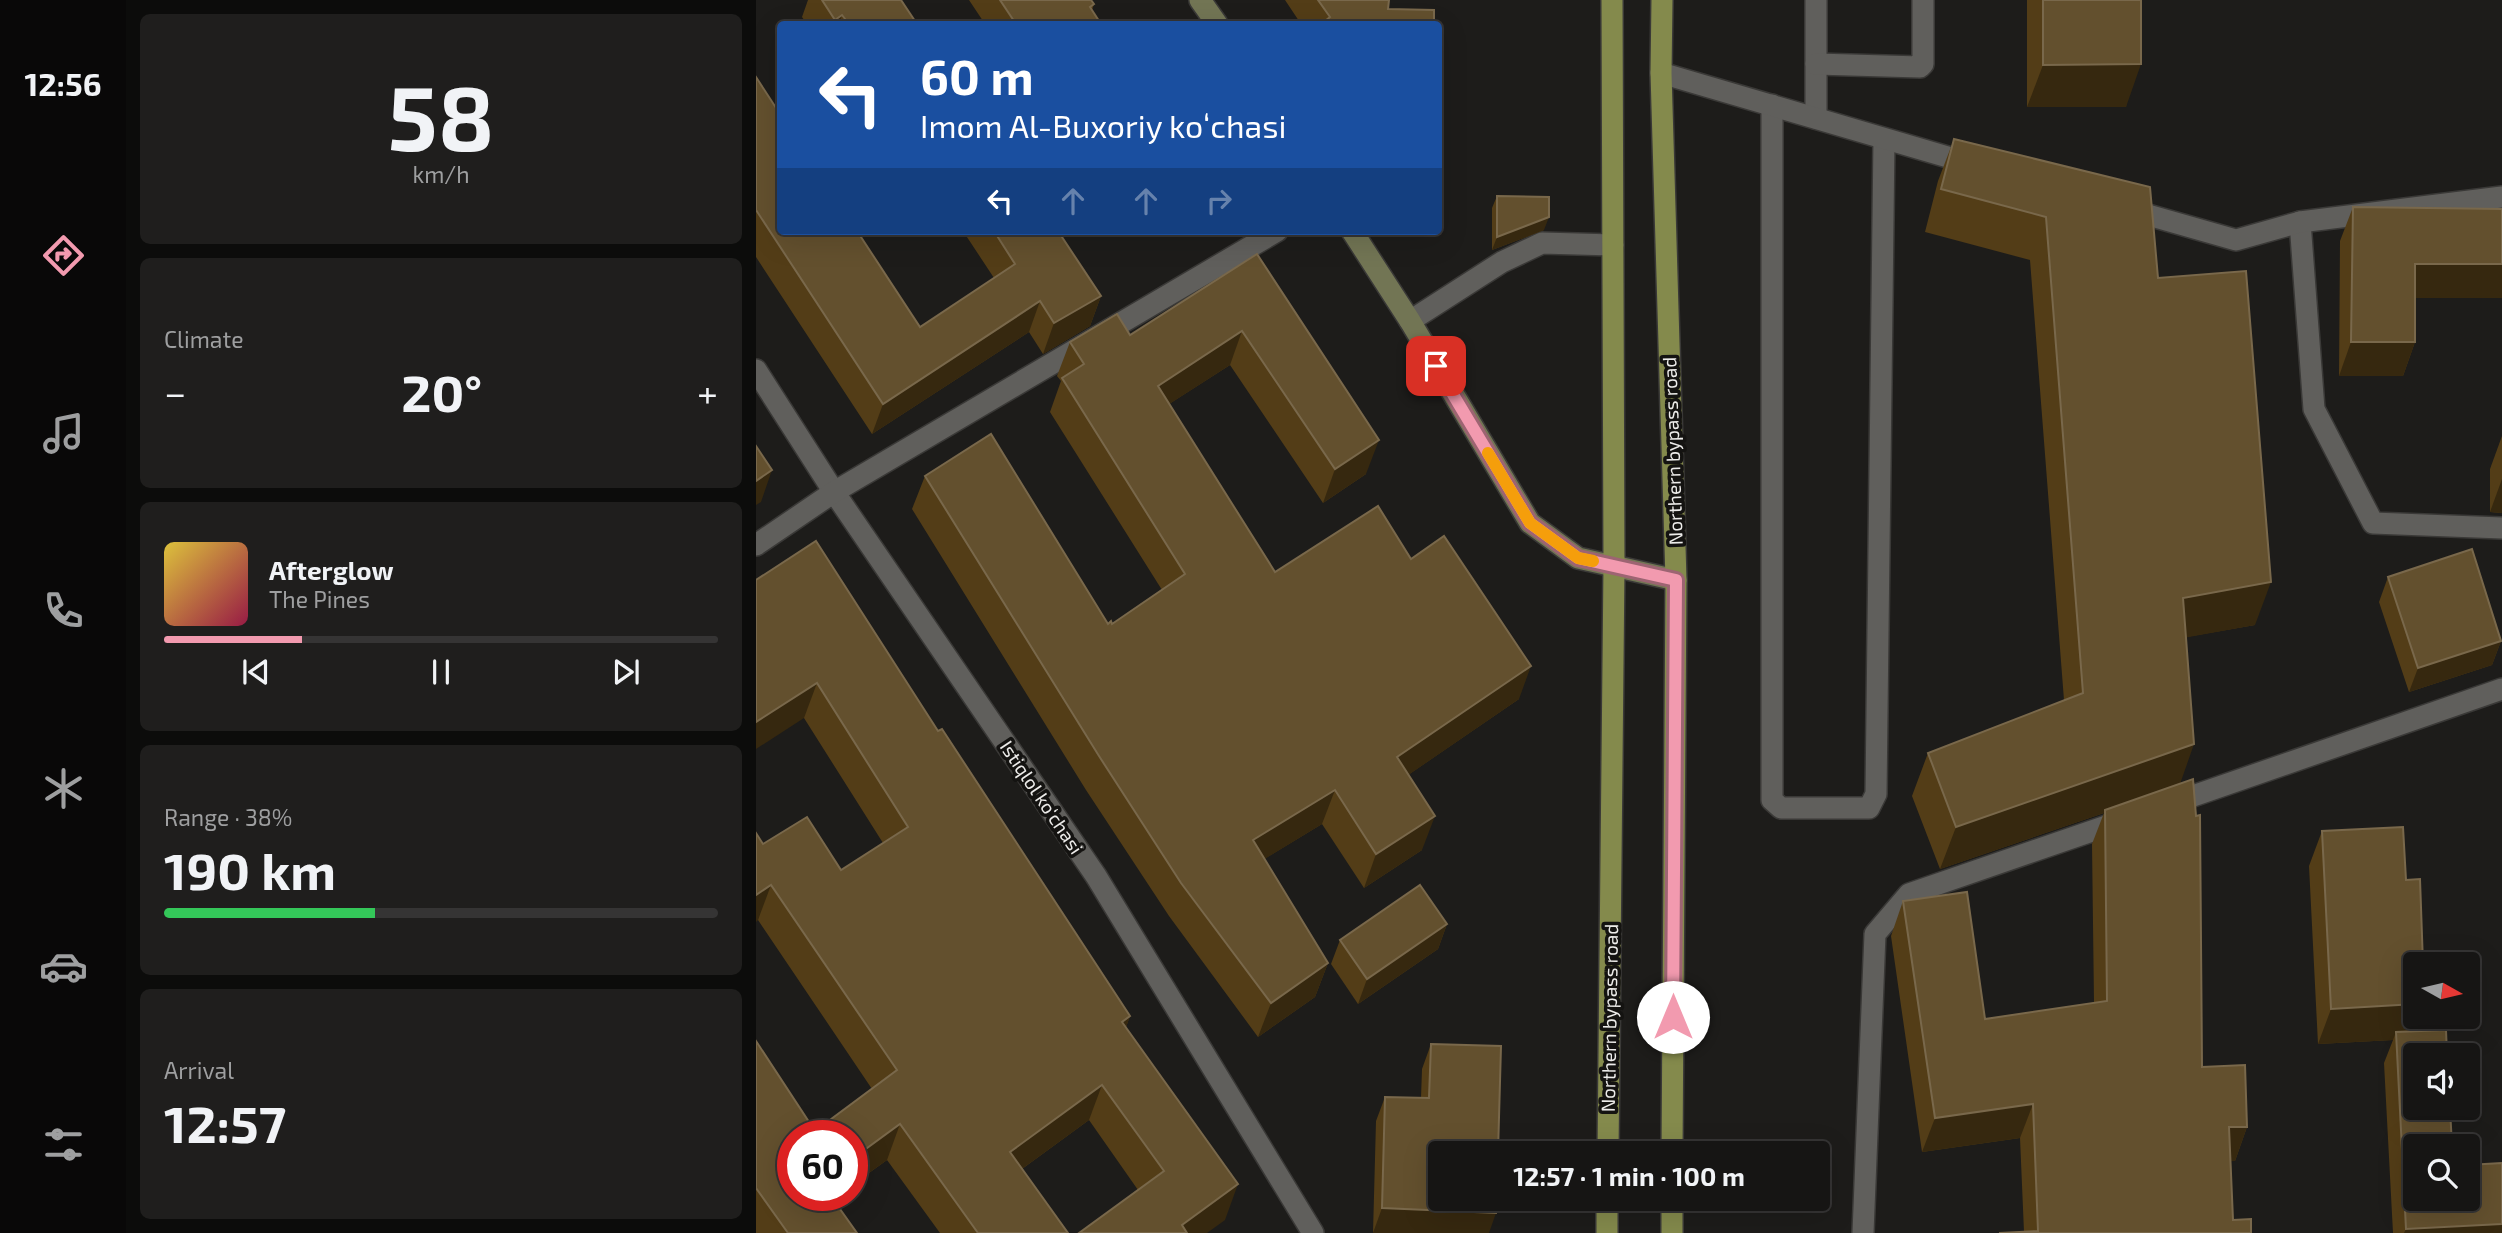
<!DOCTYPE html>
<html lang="en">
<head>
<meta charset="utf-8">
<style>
	body { margin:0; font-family:"Exo 2",sans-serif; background:#1f1e1d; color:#f1f3f6; height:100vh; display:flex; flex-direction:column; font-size:26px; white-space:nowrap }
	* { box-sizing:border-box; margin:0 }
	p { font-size:23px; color:#9e9fa0 }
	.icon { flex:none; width:38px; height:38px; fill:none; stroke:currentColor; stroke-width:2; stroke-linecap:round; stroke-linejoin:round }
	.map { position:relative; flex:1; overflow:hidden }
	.sheet { display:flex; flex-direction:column; gap:14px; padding:14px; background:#0c0c0b; width:630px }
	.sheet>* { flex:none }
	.top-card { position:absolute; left:21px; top:21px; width:665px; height:214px; border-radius:7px; box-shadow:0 7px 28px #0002,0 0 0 2px #353434; background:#1a4fa0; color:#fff; overflow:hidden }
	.needle { width:46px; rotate:98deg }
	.buttons { position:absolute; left:1647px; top:952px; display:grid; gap:14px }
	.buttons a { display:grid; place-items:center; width:77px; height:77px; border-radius:7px; background:#161514; box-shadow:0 7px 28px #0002,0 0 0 2px #353434; font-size:35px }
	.speed { position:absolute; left:21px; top:1120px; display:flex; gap:14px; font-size:35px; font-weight:700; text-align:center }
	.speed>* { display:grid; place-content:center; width:91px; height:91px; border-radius:50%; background:#161514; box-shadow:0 7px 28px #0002,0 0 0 2px #353434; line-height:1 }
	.speed .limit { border:10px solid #d22; background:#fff; color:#111 }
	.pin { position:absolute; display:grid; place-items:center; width:60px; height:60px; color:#fff; margin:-30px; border-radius:14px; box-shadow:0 4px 10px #0006 }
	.me { position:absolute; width:77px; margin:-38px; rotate:0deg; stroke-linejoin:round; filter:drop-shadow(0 0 5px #0008) }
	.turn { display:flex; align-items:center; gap:24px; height:147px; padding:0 28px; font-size:32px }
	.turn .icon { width:91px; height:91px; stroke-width:2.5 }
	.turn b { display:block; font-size:49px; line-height:60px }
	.lanes { display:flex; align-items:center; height:66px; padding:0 28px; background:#0003; justify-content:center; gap:35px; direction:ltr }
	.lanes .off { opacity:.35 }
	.big { font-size:52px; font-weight:700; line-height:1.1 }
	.sheet .tile { flex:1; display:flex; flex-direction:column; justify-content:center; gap:10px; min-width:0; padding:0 24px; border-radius:10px; background:#1f1e1d }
	.sheet .dial { align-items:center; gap:0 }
	.dial b { font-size:91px; line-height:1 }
	.song { display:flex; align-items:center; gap:21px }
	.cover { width:84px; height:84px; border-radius:10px; background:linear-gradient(135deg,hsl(50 70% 55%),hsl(340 70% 35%)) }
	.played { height:7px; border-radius:4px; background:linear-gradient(90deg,#f29aaf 25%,#353434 25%) }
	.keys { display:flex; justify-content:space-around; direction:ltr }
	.heat { display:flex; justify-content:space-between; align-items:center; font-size:38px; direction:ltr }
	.charge { height:10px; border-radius:5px; background:linear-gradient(90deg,#34c759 38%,#353434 0) }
	.trip { position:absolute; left:672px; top:1141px; width:402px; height:70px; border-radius:7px; background:#161514; box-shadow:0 7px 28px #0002,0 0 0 2px #353434; font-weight:700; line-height:70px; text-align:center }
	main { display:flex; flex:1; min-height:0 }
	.tab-bar { display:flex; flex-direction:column; width:126px; justify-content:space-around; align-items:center; background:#090808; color:#9e9fa0 }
	.tab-bar .icon { width:49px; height:49px }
	.tab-bar .active { color:#f29aaf }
	.tab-bar b { font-size:32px; color:#f1f3f6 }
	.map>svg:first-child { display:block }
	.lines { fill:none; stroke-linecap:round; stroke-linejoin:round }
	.lane-casing { stroke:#3a3937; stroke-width:24 }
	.street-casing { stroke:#3a3937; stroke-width:24 }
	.secondary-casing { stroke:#3a3937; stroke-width:24 }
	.primary-casing { stroke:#3a3937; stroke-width:24 }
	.lane { stroke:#605f5c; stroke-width:21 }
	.street { stroke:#605f5c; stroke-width:21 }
	.secondary { stroke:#727554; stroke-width:21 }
	.primary { stroke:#848a4c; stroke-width:21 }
	.wall { fill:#533d17 }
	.shaded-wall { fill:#36280f }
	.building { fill:#63502e; stroke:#79684b; stroke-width:2 }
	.route-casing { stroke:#9d6472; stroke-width:18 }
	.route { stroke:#f29aaf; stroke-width:12 }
	.slow { stroke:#f59e0b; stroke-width:12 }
	.labels { text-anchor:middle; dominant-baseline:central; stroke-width:7; stroke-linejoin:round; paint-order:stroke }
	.street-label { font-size:19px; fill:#edecea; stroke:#141311 }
</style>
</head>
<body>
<main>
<nav class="tab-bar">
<b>12:56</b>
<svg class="icon active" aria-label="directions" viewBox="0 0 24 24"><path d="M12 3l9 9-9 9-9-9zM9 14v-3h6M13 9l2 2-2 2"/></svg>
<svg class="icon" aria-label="music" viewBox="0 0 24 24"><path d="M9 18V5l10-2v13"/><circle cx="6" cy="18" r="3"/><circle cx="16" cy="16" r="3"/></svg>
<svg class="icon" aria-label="phone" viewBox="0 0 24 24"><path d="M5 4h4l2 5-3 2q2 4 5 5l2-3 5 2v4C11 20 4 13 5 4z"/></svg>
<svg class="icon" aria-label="climate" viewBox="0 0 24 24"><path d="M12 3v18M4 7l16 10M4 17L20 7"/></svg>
<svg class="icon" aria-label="car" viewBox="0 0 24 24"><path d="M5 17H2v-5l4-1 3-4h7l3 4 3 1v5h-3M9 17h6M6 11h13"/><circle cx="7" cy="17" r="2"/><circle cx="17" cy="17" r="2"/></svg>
<svg class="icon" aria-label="filters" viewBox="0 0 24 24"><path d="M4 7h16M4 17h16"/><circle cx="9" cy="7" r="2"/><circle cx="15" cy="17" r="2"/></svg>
</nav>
<section class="sheet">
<div class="tile dial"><b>58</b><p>km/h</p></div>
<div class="tile"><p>Climate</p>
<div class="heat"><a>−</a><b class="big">20°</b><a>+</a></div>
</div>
<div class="tile">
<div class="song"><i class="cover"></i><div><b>Afterglow</b><p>The Pines</p></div></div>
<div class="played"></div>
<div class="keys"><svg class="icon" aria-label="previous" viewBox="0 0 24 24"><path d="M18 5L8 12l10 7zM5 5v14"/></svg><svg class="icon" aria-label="pause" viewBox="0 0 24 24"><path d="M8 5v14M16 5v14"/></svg><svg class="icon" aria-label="next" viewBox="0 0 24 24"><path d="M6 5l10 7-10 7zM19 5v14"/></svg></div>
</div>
<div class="tile"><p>Range · 38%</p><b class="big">190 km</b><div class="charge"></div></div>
<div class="tile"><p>Arrival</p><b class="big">12:57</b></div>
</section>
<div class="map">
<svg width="1746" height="1233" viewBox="0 0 1746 1233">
	<rect width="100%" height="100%" fill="#1d1c1a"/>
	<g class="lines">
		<!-- lane casing -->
		<g class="lane-casing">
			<g id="lane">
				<path d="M 1060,0 L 1060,118"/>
				<path d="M 1060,64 L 1164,67 L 1167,64 L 1167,0"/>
				<path d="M 1016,105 L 1016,800 L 1025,808 L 1113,808 L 1120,794 L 1128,139"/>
				<path d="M 1544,222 L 1558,409 L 1617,523 L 1746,528"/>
				<path d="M 654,321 L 746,262 L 786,243 L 857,245"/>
				<path d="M 1411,805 L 1746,689"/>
				<path d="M 1107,1233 L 1119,934 L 1153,894 L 1368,820"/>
			</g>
		</g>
		<!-- street casing -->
		<g class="street-casing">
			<g id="street">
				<path d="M 905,73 L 1219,165"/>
				<path d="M 1371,209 L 1480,240 L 1544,222 L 1746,197"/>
				<path d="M 0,370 L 78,492 L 340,876 L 557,1233"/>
				<path d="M 0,545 L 78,492 L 521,231"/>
			</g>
		</g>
		<!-- secondary casing -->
		<g class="secondary-casing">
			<g id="secondary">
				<path d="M 444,0 L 461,24"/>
				<path d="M 596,231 L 654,321 L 774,523 L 822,558 L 920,580"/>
			</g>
		</g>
		<!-- primary casing -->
		<g class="primary-casing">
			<g id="primary">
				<path d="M 906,0 L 905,73 L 920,580 L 916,1153"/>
				<path d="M 852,1153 L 858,566 L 856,0"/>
				<path d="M 851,1233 L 851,1199"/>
				<path d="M 916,1233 L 916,1199"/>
			</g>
		</g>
		<!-- lane -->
		<use href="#lane" class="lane"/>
		<!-- street -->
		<use href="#street" class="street"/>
		<!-- secondary -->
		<use href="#secondary" class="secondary"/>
		<!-- primary -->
		<use href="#primary" class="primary"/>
	</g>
	<!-- wall -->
	<g class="wall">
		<path d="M 52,0 L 146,0 L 145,1 L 161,24 L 51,24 L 46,17 Z"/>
		<path d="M 213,0 L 335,0 L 338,4 L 336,10 L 345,24 L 229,24 Z"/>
		<path d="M 529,0 L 633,0 L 632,9 L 678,24 L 545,24 Z"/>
		<path d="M 1271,0 L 1385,0 L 1370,107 L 1271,107 Z"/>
		<path d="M 0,77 L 164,327 L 238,278 L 207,231 L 302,231 L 345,296 L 334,326 L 287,354 L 273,332 L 116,434 L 0,257 Z"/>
		<path d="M 1198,139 L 1402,278 L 1499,625 L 1430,637 L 1424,784 L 1446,1067 L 1491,1127 L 1479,1161 L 1475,1161 L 1477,1220 L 1268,1232 L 1264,1138 L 1166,1152 L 1135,936 L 1147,901 L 1229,1019 L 1338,1003 L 1336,844 L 1348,813 L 1184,869 L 1156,796 L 1172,753 L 1308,700 L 1274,260 L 1169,232 L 1182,181 Z"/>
		<path d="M 741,196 L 788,230 L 736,250 L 736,208 Z"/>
		<path d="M 1597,207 L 1746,209 L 1746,298 L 1659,298 L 1659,342 L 1647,376 L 1583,376 L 1584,241 Z"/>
		<path d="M 398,231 L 410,231 L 402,237 Z"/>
		<path d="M 501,254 L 610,474 L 567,503 L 474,365 L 413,404 L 519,572 L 655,559 L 763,699 L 652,775 L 666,850 L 608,888 L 566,824 L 508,859 L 572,963 L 559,997 L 502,1037 L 413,916 L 330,790 L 156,509 L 169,476 L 352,624 L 356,624 L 406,590 L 294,412 L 305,381 L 301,376 L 314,342 L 374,335 Z"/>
		<path d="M 1746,436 L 1746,513 L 1734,512 L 1734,469 Z"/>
		<path d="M 1632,577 L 1745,641 L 1736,665 L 1653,692 L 1623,602 Z"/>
		<path d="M 0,580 L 182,731 L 374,1016 L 370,1027 L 469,1220 L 382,1190 L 333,1120 L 266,1169 L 312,1233 L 184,1233 L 131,1160 L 77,1199 L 101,1233 L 0,1233 L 0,1041 L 59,1131 L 116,1089 L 2,920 L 7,844 L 85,870 L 127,843 L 48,718 Z"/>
		<path d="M 1566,831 L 1659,1031 L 1659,1199 L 1746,1233 L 1637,1233 L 1628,1063 L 1637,1040 L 1562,1044 L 1553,866 Z"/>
		<path d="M 691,924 L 682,949 L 602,1004 L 575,964 L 584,940 Z"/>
		<path d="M 675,1044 L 745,1046 L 617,1233 L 620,1121 L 629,1097 L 665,1098 L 666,1069 Z"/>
	</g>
	<!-- shaded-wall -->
	<g class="shaded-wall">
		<path d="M 86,15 L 83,24 L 78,24 L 79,20 Z"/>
		<path d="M 1385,64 L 1370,107 L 1271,107 L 1287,65 Z"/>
		<path d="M 793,217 L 788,230 L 736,250 L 741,237 Z"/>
		<path d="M 404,231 L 410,231 L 402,237 Z"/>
		<path d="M 1659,264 L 1746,264 L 1746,298 L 1647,298 Z"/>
		<path d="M 345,296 L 334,326 L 287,354 L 298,323 Z"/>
		<path d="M 284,301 L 273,332 L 116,434 L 127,404 Z"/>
		<path d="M 486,331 L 474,365 L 390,419 L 402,386 Z"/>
		<path d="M 1595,342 L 1659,342 L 1647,376 L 1583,376 Z"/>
		<path d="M 623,440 L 610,474 L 567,503 L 579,469 Z"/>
		<path d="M 16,470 L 5,502 L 0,505 L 0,481 Z"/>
		<path d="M 1746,479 L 1746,513 L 1734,512 Z"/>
		<path d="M 1515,582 L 1499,625 L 1411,641 L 1427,598 Z"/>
		<path d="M 1745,641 L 1736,665 L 1653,692 L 1662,668 Z"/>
		<path d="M 775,666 L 763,699 L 629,791 L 641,757 Z"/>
		<path d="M 61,683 L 48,718 L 0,749 L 0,722 Z"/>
		<path d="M 1438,744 L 1423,787 L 1349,810 L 1348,813 L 1184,869 L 1200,827 Z"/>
		<path d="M 579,790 L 566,824 L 484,874 L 497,840 Z"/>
		<path d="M 679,816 L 666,850 L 608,888 L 620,854 Z"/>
		<path d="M 15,885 L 2,920 L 0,922 L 0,895 Z"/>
		<path d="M 691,924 L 682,949 L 602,1004 L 611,979 Z"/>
		<path d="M 572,963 L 559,997 L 502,1037 L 515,1003 Z"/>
		<path d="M 1659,1004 L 1659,1017 L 1664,1017 L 1657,1039 L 1640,1032 L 1637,1040 L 1562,1044 L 1575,1009 Z"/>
		<path d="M 374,1016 L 361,1052 L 366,1022 Z"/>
		<path d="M 346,1085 L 333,1120 L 241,1187 L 254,1152 Z"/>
		<path d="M 1277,1104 L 1264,1138 L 1166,1152 L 1179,1118 Z"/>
		<path d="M 144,1124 L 131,1160 L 96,1185 L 96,1159 Z"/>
		<path d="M 1473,1127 L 1491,1127 L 1479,1161 L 1460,1162 Z"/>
		<path d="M 482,1184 L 469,1220 L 451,1233 L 423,1233 L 426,1225 Z"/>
		<path d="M 626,1208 L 740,1213 L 733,1233 L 617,1233 Z"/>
		<path d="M 1746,1224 L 1746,1233 L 1648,1233 L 1650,1229 Z"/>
	</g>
	<!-- building -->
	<g class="building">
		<path d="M 66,0 L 145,0 L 161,24 L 93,24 L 86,15 L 79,20 Z"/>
		<path d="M 244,0 L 335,0 L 338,4 L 334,7 L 345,24 L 260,24 Z"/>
		<path d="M 562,0 L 633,0 L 632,9 L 678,10 L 678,24 L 571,24 L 569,21 L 574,17 Z"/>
		<path d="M 1287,0 L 1385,0 L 1385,64 L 1287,65 Z"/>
		<path d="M 0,77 L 24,114 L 24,231 L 101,231 L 164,327 L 259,264 L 238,231 L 302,231 L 345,296 L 298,323 L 284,301 L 127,404 L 0,210 Z"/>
		<path d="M 1198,139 L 1394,187 L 1402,278 L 1490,271 L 1515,582 L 1427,598 L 1438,744 L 1200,827 L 1172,753 L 1327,693 L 1290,217 L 1185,189 Z"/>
		<path d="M 741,196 L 793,197 L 793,217 L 741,237 Z"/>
		<path d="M 1597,207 L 1746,209 L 1746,264 L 1659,264 L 1659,342 L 1595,342 Z"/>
		<path d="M 501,254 L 623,440 L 579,469 L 486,331 L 402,386 L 519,572 L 622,506 L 655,559 L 688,536 L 775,666 L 641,757 L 679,816 L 620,854 L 579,790 L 497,840 L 572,963 L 515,1003 L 425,883 L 343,756 L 169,476 L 235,434 L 352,624 L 355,621 L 356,624 L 429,574 L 306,378 L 328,364 L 314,342 L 361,314 L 374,335 Z"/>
		<path d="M 0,446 L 16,470 L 0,481 Z"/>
		<path d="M 60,541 L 182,731 L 186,729 L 374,1016 L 366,1022 L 482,1184 L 426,1225 L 431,1233 L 323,1233 L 408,1171 L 346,1085 L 254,1152 L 312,1233 L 222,1233 L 144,1124 L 96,1159 L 96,1136 L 37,1136 L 37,1195 L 74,1195 L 101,1233 L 32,1233 L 0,1188 L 0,1041 L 59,1131 L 141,1070 L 15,885 L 0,895 L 0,833 L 7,844 L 51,817 L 85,870 L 152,827 L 61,683 L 0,722 L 0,580 Z"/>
		<path d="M 1716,549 L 1745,641 L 1662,668 L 1632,577 Z"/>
		<path d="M 1437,779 L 1440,816 L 1444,815 L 1446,1067 L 1489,1065 L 1491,1127 L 1473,1127 L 1477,1220 L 1495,1219 L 1495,1233 L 1243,1233 L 1282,1231 L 1277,1104 L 1179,1118 L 1147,901 L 1211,892 L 1229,1019 L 1351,1001 L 1349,810 Z"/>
		<path d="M 1647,827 L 1650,880 L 1664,879 L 1667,964 L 1659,964 L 1659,1004 L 1575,1009 L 1566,831 Z"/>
		<path d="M 664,885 L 691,924 L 611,979 L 584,940 Z"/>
		<path d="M 1690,1030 L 1691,1055 L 1659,1055 L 1659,1108 L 1694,1108 L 1696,1146 L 1659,1146 L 1659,1199 L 1712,1199 L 1712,1165 L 1746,1163 L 1746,1224 L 1650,1229 L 1640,1032 Z"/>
		<path d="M 675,1044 L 745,1046 L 742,1153 L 684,1153 L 684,1199 L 741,1199 L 740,1213 L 626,1208 L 629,1097 L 673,1098 Z"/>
	</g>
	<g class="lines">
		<!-- route casing -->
		<g class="route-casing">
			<path id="route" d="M 680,366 L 774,523 L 822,558 L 920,580 L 917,1017"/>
		</g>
		<!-- route -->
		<use href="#route" class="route"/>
		<!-- slow -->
		<path class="slow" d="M 732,453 L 774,523 L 822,558 L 837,561"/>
	</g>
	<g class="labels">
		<!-- street labels -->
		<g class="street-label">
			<text transform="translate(916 451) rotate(-92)">Northern bypass road</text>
			<text transform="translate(286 797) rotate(56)">Istiqlol ko‘chasi</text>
			<text transform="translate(853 1018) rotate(-89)">Northern bypass road</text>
		</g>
	</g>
</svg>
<div class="buttons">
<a><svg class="needle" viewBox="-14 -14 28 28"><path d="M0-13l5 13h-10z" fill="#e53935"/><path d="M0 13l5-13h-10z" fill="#9e9fa0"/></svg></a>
<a><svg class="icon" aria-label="sound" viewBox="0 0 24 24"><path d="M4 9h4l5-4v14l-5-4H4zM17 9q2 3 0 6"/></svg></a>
<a><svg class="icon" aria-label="search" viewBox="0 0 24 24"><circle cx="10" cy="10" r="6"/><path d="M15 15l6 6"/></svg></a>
</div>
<div class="speed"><div class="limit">60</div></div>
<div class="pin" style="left:680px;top:366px;background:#d93025"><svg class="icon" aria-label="arrive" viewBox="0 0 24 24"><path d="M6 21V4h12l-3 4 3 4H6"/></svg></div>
<svg class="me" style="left:917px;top:1017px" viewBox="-20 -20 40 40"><circle r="19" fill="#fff"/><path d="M0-13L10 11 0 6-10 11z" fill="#f29aaf"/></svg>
<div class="trip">12:57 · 1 min · 100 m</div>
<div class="top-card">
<div class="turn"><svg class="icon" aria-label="left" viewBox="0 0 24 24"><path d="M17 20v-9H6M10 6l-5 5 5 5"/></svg><div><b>60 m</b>Imom Al-Buxoriy koʻchasi</div></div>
<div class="lanes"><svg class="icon" aria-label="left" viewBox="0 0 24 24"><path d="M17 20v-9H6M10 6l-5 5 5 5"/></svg><svg class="icon off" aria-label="ahead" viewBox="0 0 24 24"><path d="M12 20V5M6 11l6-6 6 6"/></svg><svg class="icon off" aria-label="ahead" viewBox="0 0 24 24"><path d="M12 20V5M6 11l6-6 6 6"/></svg><svg class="icon off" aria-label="right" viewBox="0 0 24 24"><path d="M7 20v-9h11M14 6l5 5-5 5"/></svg></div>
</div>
</div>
</main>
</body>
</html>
